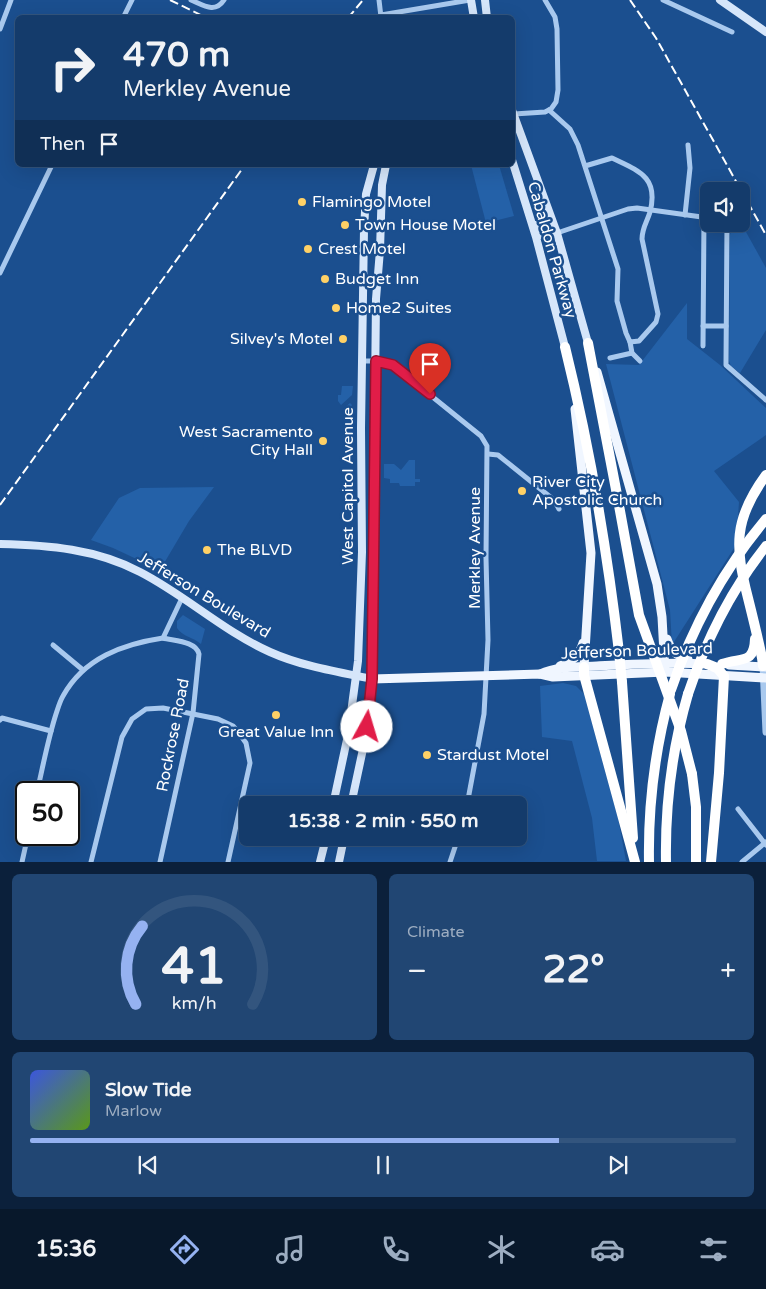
<!DOCTYPE html>
<html lang="en">
<head>
<meta charset="utf-8">
<style>
	body { margin:0; font-family:"Varela Round",sans-serif; background:#214673; color:#f1f3f6; height:100vh; display:flex; flex-direction:column; font-size:19px; white-space:nowrap }
	* { box-sizing:border-box; margin:0 }
	p { font-size:16px; color:#9dadc1 }
	.icon { flex:none; width:28px; height:28px; fill:none; stroke:currentColor; stroke-width:2; stroke-linecap:round; stroke-linejoin:round }
	.map { position:relative; height:862px; overflow:hidden }
	.side { display:flex; flex-direction:column; gap:12px; padding:12px; background:#0b203b; flex:1 }
	.side>* { flex:none }
	.banner { position:absolute; left:15px; top:15px; width:500px; height:152px; border-radius:8px; box-shadow:0 5px 20px #0002,0 0 0 1px #33557e; background:#143b6b; color:#f1f3f6; overflow:hidden }
	.controls { position:absolute; left:700px; top:182px; display:grid; gap:10px }
	.controls a { display:grid; place-items:center; width:50px; height:50px; border-radius:8px; background:#143b6b; box-shadow:0 5px 20px #0002,0 0 0 1px #33557e; font-size:25px }
	.speed { position:absolute; left:15px; top:781px; display:flex; gap:10px; font-size:25px; font-weight:700; text-align:center }
	.speed>* { display:grid; place-content:center; width:65px; height:65px; border-radius:50%; background:#143b6b; box-shadow:0 5px 20px #0002,0 0 0 1px #33557e; line-height:1 }
	.speed .limit { border:2px solid #111; border-radius:8px; background:#fff; color:#111 }
	.pin { position:absolute; display:grid; place-items:center; width:42px; height:42px; color:#fff; margin:-51px -21px; border-radius:50% 50% 50% 0; rotate:-45deg; box-shadow:0 0 5px #0007 }
	.pin .icon { rotate:45deg }
	.me { position:absolute; width:55px; margin:-28px; rotate:6deg; stroke-linejoin:round; filter:drop-shadow(0 0 4px #0008) }
	.turn { display:flex; align-items:center; gap:18px; height:105px; padding:0 25px; font-size:22px }
	.turn .icon { width:65px; height:65px; stroke-width:2.5 }
	.turn b { display:block; font-size:35px; line-height:42px }
	.then { display:flex; align-items:center; height:48px; padding:0 25px; background:#0003; gap:10px; font-size:19px }
	.big { font-size:38px; font-weight:800; line-height:1.1 }
	.side .tile { flex:1; display:flex; flex-direction:column; justify-content:center; gap:8px; min-width:0; padding:0 18px; border-radius:8px; background:#214673 }
	.side .dial { align-items:center; gap:0 }
	.dial svg { height:130px; overflow:visible; fill:none; stroke:#33557e; stroke-width:7; stroke-linecap:round; text-anchor:middle }
	.dial text { fill:#f1f3f6; stroke:none }
	.song { display:flex; align-items:center; gap:15px }
	.cover { width:60px; height:60px; border-radius:8px; background:linear-gradient(135deg,hsl(230 70% 55%),hsl(90 70% 35%)) }
	.played { height:5px; border-radius:2px; background:linear-gradient(90deg,#95b2f1 75%,#33557e 75%) }
	.keys { display:flex; justify-content:space-around; direction:ltr }
	.heat { display:flex; justify-content:space-between; align-items:center; font-size:28px; direction:ltr }
	.side .tiles { flex:1; display:grid; gap:12px; grid-template-columns:1fr 1fr }
	.tile:last-child { grid-column:span 2 }
	.trip { position:absolute; left:239px; top:796px; width:288px; height:50px; border-radius:8px; background:#143b6b; box-shadow:0 5px 20px #0002,0 0 0 1px #33557e; font-weight:800; line-height:50px; text-align:center }
	.menu { display:flex; height:80px; justify-content:space-around; align-items:center; background:#08182b; color:#9dadc1 }
	.menu .icon { width:35px; height:35px }
	.menu .selected { color:#95b2f1 }
	.menu b { font-size:22px; color:#f1f3f6 }
	.map>svg:first-child { display:block }
	.green { fill:#2461a8 }
	.lines { fill:none; stroke-linecap:round; stroke-linejoin:round }
	.minor { stroke:#a9c9ee; stroke-width:5 }
	.tertiary { stroke:#a9c9ee; stroke-width:7 }
	.secondary { stroke:#d6e6fa; stroke-width:8 }
	.primary { stroke:#f0f6ff; stroke-width:9 }
	.motorway { stroke:#fff; stroke-width:10 }
	.rail { stroke:#fff; stroke-width:2; stroke-dasharray:9 4; stroke-linecap:butt }
	.motorway-bridge { stroke:#fff; stroke-width:10 }
	.route-casing { stroke:#92132f; stroke-width:12 }
	.route { stroke:#e11d48; stroke-width:9 }
	.poi-dot { fill:#ffd166; stroke:#1b4f8f; stroke-width:2 }
	.labels { text-anchor:middle; dominant-baseline:central; stroke-width:5; stroke-linejoin:round; paint-order:stroke }
	.poi-label { font-size:16px; fill:#fff; stroke:#1b4f8f; text-anchor:start }
	.street-label { font-size:16px; fill:#fff; stroke:#1b4f8f }
</style>
</head>
<body>
<div class="map">
<svg width="766" height="862" viewBox="0 0 766 862">
	<rect width="100%" height="100%" fill="#1b4f8f"/>
	<!-- green -->
	<g class="green">
		<path d="M 471,165 L 499,165 L 514,216 L 486,223 Z"/>
		<path d="M 741,223 L 766,268 L 766,330 L 740,373 L 731,366 L 729,361 L 730,235 L 733,224 Z"/>
		<path d="M 687,303 L 687,339 L 720,365 L 766,408 L 766,435 L 714,471 L 739,502 L 736,545 L 672,645 L 670,610 L 606,364 L 639,365 Z"/>
		<path d="M 342,386 L 353,386 L 352,395 L 341,405 L 338,401 L 338,395 L 341,395 Z"/>
		<path d="M 350,403 L 352,405 L 350,419 L 348,412 L 348,426 L 350,424 L 351,440 L 350,440 L 343,436 L 348,422 L 344,408 Z"/>
		<path d="M 409,460 L 415,460 L 415,479 L 420,479 L 420,482 L 415,482 L 415,486 L 400,486 L 399,483 L 390,483 L 390,479 L 384,478 L 384,464 L 394,464 L 401,470 Z"/>
		<path d="M 214,487 L 189,521 L 160,570 L 113,548 L 91,540 L 119,498 L 140,488 Z"/>
		<path d="M 183,615 L 205,629 L 201,644 C 193,637 183,637 177,628 L 177,621 Z"/>
		<path d="M 563,683 L 576,686 L 584,694 L 618,818 L 626,861 L 597,861 L 592,818 L 572,741 L 542,737 L 540,686 Z"/>
	</g>
	<g class="lines">
		<!-- minor -->
		<g class="minor">
			<path d="M 191,0 C 203,5 215,14 224,0"/>
			<path d="M 379,0 L 381,17"/>
			<path d="M 663,0 L 732,32"/>
			<path d="M 123,18 L 132,0"/>
			<path d="M 378,18 L 381,15 L 470,0"/>
			<path d="M 0,29 L 11,0"/>
			<path d="M 549,110 L 570,129 L 578,145 L 618,269 L 617,301 L 626,333 L 630,342 L 639,341 L 656,322 L 658,314 L 642,239 C 642,228 647,222 650,212 C 659,177 639,171 612,158 L 585,166"/>
			<path d="M 514,114 L 545,112 L 551,109 L 556,102 L 558,90 L 557,29 L 555,17 L 545,0"/>
			<path d="M 685,215 L 690,168 L 688,145"/>
			<path d="M 727,224 L 726,365 L 766,400"/>
			<path d="M 557,233 L 628,209 L 637,208 L 709,218"/>
			<path d="M 0,273 L 52,165"/>
			<path d="M 703,326 L 726,326"/>
			<path d="M 630,342 L 632,353 L 640,361"/>
			<path d="M 703,346 L 704,217"/>
			<path d="M 610,358 L 632,353"/>
			<path d="M 363,361 L 376,361 L 393,365 L 481,436 L 487,446 L 486,558 L 488,640 L 484,714 L 467,805"/>
			<path d="M 488,454 L 498,455 L 554,500 L 559,509"/>
			<path d="M 53,645 L 83,670"/>
			<path d="M 0,720 L 2,718 L 51,731"/>
			<path d="M 37,792 C 43,766 48,739 56,714 C 58,708 60,701 63,696 C 84,658 123,644 163,638 L 182,598"/>
			<path d="M 738,809 L 766,845"/>
			<path d="M 22,862 L 28,835"/>
			<path d="M 91,862 L 122,737 L 132,719 L 146,709 L 163,708 L 218,719 L 233,726 L 239,733 L 246,743 L 250,763 L 228,862"/>
			<path d="M 160,862 L 193,713 L 199,654 C 196,641 174,641 163,638"/>
			<path d="M 450,862 L 458,838"/>
			<path d="M 742,862 L 766,842"/>
		</g>
		<!-- tertiary -->
		<path class="tertiary" d="M 763,666 L 766,732"/>
		<!-- secondary -->
		<g class="secondary">
			<path d="M 471,0 L 474,18"/>
			<path d="M 485,0 L 487,18"/>
			<path d="M 720,0 L 766,32"/>
			<path d="M 512,110 L 557,233 L 588,343"/>
			<path d="M 512,160 L 536,237 L 565,347"/>
			<path d="M 536,225 L 541,235 L 549,236 L 557,233"/>
			<path d="M 0,544 C 48,545 97,549 140,572 C 185,595 223,631 270,652 C 301,666 338,672 372,679"/>
			<path d="M 333,805 L 348,735 L 358,661 L 362,552 L 361,428 L 364,229 L 366,194 L 374,165"/>
			<path d="M 351,805 L 363,749 L 372,679 L 376,299 L 380,250 L 382,185 L 386,165"/>
			<path d="M 320,862 L 326,838"/>
			<path d="M 339,862 L 344,838"/>
		</g>
		<!-- primary -->
		<g class="primary">
			<path d="M 597,372 L 657,584 L 662,617 L 665,672"/>
			<path d="M 575,409 L 591,553 L 584,667"/>
			<path d="M 667,639 C 671,651 676,656 688,659"/>
			<path d="M 729,665 L 766,667"/>
			<path d="M 560,666 C 573,661 579,656 583,643"/>
			<path d="M 540,674 C 558,666 578,667 597,666 C 634,664 669,662 706,664"/>
			<path d="M 372,679 L 540,674 L 553,677 L 665,672 L 766,678"/>
		</g>
		<!-- motorway -->
		<g class="motorway">
			<path d="M 588,343 L 618,500"/>
			<path d="M 565,347 C 590,448 607,549 619,652"/>
			<path d="M 707,664 L 717,668 L 724,676 L 719,773 L 711,862"/>
			<path d="M 722,664 C 741,657 754,665 755,639"/>
			<path d="M 763,666 L 762,658 C 758,638 753,618 748,598 C 735,547 733,520 766,475"/>
			<path d="M 584,667 L 584,675 L 635,862"/>
			<path d="M 622,682 L 633,838"/>
			<path d="M 692,774 L 696,807 L 696,862"/>
			<path d="M 649,862 C 648,804 655,749 670,694"/>
			<path d="M 666,862 C 665,804 672,749 688,694"/>
		</g>
		<!-- rail -->
		<g class="rail">
			<path d="M 170,0 L 207,18"/>
			<path d="M 630,0 L 656,38 L 766,235"/>
			<path d="M 348,18 L 363,0"/>
			<path d="M 0,505 L 245,165"/>
		</g>
		<!-- motorway-bridge -->
		<g class="motorway-bridge">
			<path d="M 618,500 L 639,615 L 681,731 L 692,774"/>
			<path d="M 619,652 L 622,682"/>
			<path d="M 671,690 C 692,628 723,570 766,519"/>
			<path d="M 688,694 C 706,640 731,590 766,546"/>
		</g>
	</g>
	<g class="lines">
		<!-- route casing -->
		<g class="route-casing">
			<path id="route" d="M 367,727 L 372,679 L 376,361 L 393,365 L 430,394"/>
		</g>
		<!-- route -->
		<use href="#route" class="route"/>
	</g>
	<!-- markers -->
	<g class="poi-dot">
		<circle cx="302" cy="202" r="5"/>
		<circle cx="345" cy="225" r="5"/>
		<circle cx="308" cy="249" r="5"/>
		<circle cx="325" cy="279" r="5"/>
		<circle cx="336" cy="308" r="5"/>
		<circle cx="343" cy="339" r="5"/>
		<circle cx="323" cy="441" r="5"/>
		<circle cx="522" cy="491" r="5"/>
		<circle cx="207" cy="550" r="5"/>
		<circle cx="276" cy="715" r="5"/>
		<circle cx="427" cy="755" r="5"/>
	</g>
	<g class="labels">
		<!-- poi labels -->
		<g class="poi-label">
			<text x="312" y="202">Flamingo Motel</text>
			<text x="355" y="225">Town House Motel</text>
			<text x="318" y="249">Crest Motel</text>
			<text x="335" y="279">Budget Inn</text>
			<text x="346" y="308">Home2 Suites</text>
			<text x="333" y="339" text-anchor="end">Silvey's Motel</text>
			<text x="313" y="432" text-anchor="end">West Sacramento<tspan x="313" dy="18">City Hall</tspan></text>
			<text x="532" y="482">River City<tspan x="532" dy="18">Apostolic Church</tspan></text>
			<text x="217" y="550">The BLVD</text>
			<text x="276" y="732" text-anchor="middle">Great Value Inn</text>
			<text x="437" y="755">Stardust Motel</text>
		</g>
		<!-- street labels -->
		<g class="street-label">
			<text transform="translate(552 250) rotate(74)">Cabaldon Parkway</text>
			<text transform="translate(348 486) rotate(-90)">West Capitol Avenue</text>
			<text transform="translate(475 548) rotate(-90)">Merkley Avenue</text>
			<text transform="translate(204 595) rotate(31)">Jefferson Boulevard</text>
			<text transform="translate(637 651) rotate(-2)">Jefferson Boulevard</text>
			<text transform="translate(173 735) rotate(-79)">Rockrose Road</text>
		</g>
	</g>
</svg>
<div class="controls">
<a><svg class="icon" aria-label="sound" viewBox="0 0 24 24"><path d="M4 9h4l5-4v14l-5-4H4zM17 9q2 3 0 6"/></svg></a>
</div>
<div class="speed"><div class="limit">50</div></div>
<div class="pin" style="left:430px;top:394px;background:#d93025"><svg class="icon" aria-label="arrive" viewBox="0 0 24 24"><path d="M6 21V4h12l-3 4 3 4H6"/></svg></div>
<svg class="me" style="left:367px;top:727px" viewBox="-20 -20 40 40"><circle r="19" fill="#fff"/><path d="M0-13L10 11 0 6-10 11z" fill="#e11d48"/></svg>
<div class="trip">15:38 · 2 min · 550 m</div>
<div class="banner">
<div class="turn"><svg class="icon" aria-label="right" viewBox="0 0 24 24"><path d="M7 20v-9h11M14 6l5 5-5 5"/></svg><div><b>470 m</b>Merkley Avenue</div></div>
<div class="then">Then<svg class="icon" aria-label="arrive" viewBox="0 0 24 24"><path d="M6 21V4h12l-3 4 3 4H6"/></svg></div>
</div>
</div>
<section class="side">
<div class="tiles">
<div class="tile dial"><svg viewBox="0 0 100 80">
<path d="M14 69A42 42 0 1 1 86 69"/>
<path d="M14 69A42 42 0 0 1 18 21" stroke="#95b2f1"/>
<text x="50" y="56" font-size="32" font-weight="700">41</text>
<text x="50" y="72" font-size="11">km/h</text>
</svg></div>
<div class="tile"><p>Climate</p>
<div class="heat"><a>−</a><b class="big">22°</b><a>+</a></div>
</div>
<div class="tile">
<div class="song"><i class="cover"></i><div><b>Slow Tide</b><p>Marlow</p></div></div>
<div class="played"></div>
<div class="keys"><svg class="icon" aria-label="previous" viewBox="0 0 24 24"><path d="M18 5L8 12l10 7zM5 5v14"/></svg><svg class="icon" aria-label="pause" viewBox="0 0 24 24"><path d="M8 5v14M16 5v14"/></svg><svg class="icon" aria-label="next" viewBox="0 0 24 24"><path d="M6 5l10 7-10 7zM19 5v14"/></svg></div>
</div>
</div>
</section>
<nav class="menu">
<b>15:36</b>
<svg class="icon selected" aria-label="directions" viewBox="0 0 24 24"><path d="M12 3l9 9-9 9-9-9zM9 14v-3h6M13 9l2 2-2 2"/></svg>
<svg class="icon" aria-label="music" viewBox="0 0 24 24"><path d="M9 18V5l10-2v13"/><circle cx="6" cy="18" r="3"/><circle cx="16" cy="16" r="3"/></svg>
<svg class="icon" aria-label="phone" viewBox="0 0 24 24"><path d="M5 4h4l2 5-3 2q2 4 5 5l2-3 5 2v4C11 20 4 13 5 4z"/></svg>
<svg class="icon" aria-label="climate" viewBox="0 0 24 24"><path d="M12 3v18M4 7l16 10M4 17L20 7"/></svg>
<svg class="icon" aria-label="car" viewBox="0 0 24 24"><path d="M5 17H2v-5l4-1 3-4h7l3 4 3 1v5h-3M9 17h6M6 11h13"/><circle cx="7" cy="17" r="2"/><circle cx="17" cy="17" r="2"/></svg>
<svg class="icon" aria-label="filters" viewBox="0 0 24 24"><path d="M4 7h16M4 17h16"/><circle cx="9" cy="7" r="2"/><circle cx="15" cy="17" r="2"/></svg>
</nav>
</body>
</html>
